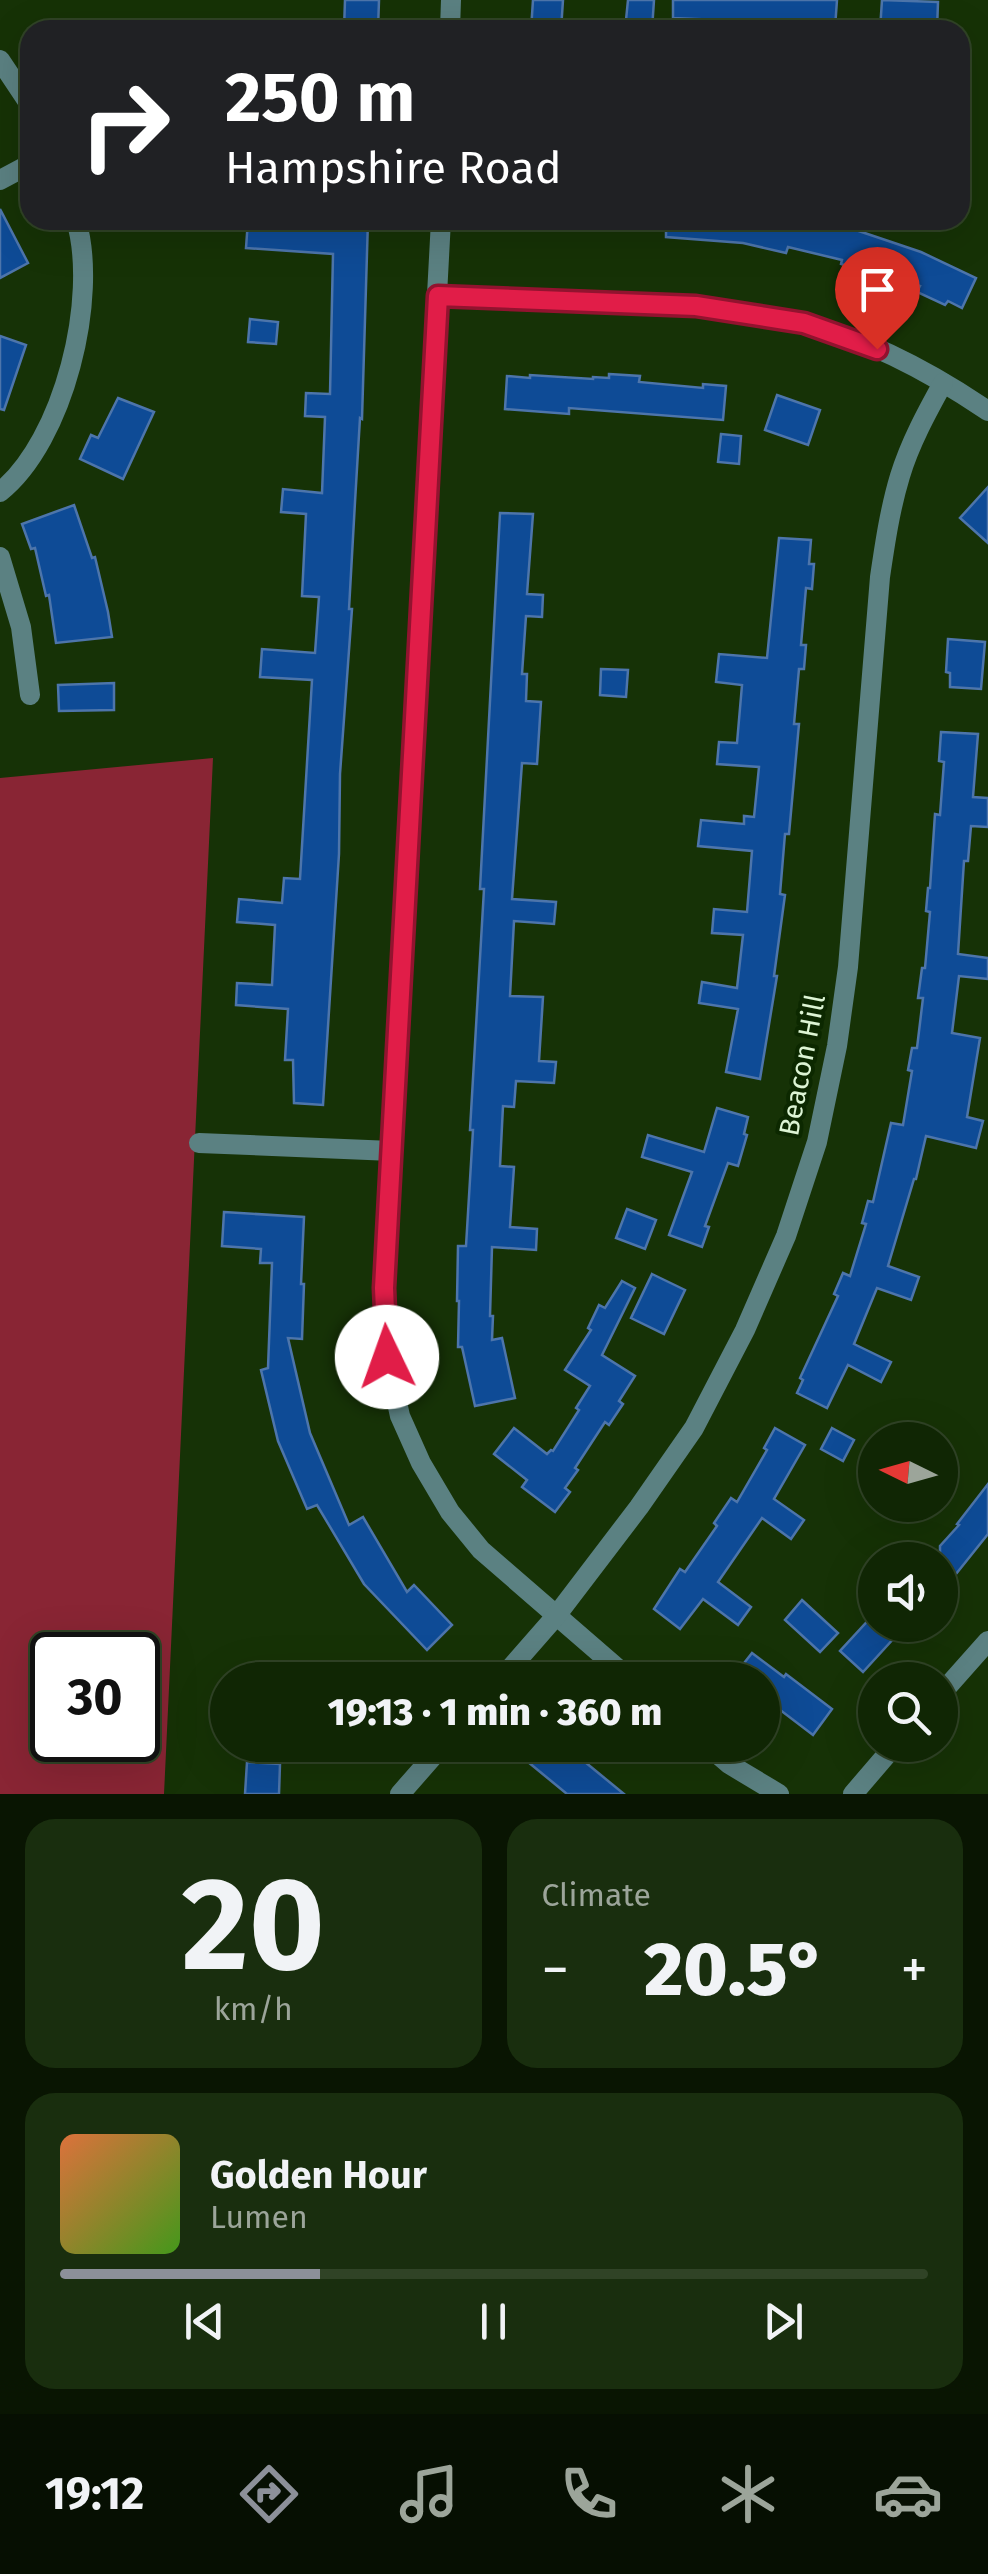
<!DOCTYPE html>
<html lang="en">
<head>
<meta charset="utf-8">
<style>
	body { margin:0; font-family:"Fira Sans",sans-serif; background:#192e0e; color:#f1f3f6; height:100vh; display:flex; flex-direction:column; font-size:38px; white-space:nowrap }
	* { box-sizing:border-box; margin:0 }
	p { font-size:32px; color:#9ca59a }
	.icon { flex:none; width:55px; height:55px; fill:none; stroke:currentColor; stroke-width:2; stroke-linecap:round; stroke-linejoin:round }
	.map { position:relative; height:1794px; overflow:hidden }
	.side { display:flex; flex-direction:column; gap:25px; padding:25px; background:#091502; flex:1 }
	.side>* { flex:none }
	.guide { position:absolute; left:20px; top:20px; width:950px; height:210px; border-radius:30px; box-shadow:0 10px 40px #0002,0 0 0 2px #304326; background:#202124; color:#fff; overflow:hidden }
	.needle { width:65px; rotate:275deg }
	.buttons { position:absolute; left:858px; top:1422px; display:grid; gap:20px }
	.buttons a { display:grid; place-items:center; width:100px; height:100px; border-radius:50%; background:#102604; box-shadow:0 10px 40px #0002,0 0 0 2px #304326; font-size:50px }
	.speed { position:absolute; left:30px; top:1632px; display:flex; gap:20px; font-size:50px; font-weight:700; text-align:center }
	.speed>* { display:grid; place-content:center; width:130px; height:130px; border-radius:50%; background:#102604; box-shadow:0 10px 40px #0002,0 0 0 2px #304326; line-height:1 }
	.speed .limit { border:5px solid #111; border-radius:15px; background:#fff; color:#111 }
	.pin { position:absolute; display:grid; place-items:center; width:85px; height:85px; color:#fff; margin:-102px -42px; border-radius:50% 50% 50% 0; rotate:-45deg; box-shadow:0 0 10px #0007 }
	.pin .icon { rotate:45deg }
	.me { position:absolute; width:110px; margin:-55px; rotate:357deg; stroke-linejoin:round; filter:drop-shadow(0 0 8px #0008) }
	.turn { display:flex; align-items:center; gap:35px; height:210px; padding:0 40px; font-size:45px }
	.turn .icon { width:130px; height:130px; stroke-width:2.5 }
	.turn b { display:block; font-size:70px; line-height:85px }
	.big { font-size:75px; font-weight:800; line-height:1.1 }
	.side .card { flex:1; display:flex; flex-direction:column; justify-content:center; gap:15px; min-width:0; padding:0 35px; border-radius:30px; background:#192e0e }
	.side .dial { align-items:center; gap:0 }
	.dial b { font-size:130px; line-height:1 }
	.song { display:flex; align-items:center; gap:30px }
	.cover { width:120px; height:120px; border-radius:15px; background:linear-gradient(135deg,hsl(20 70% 55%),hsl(100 70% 35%)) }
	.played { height:10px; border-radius:5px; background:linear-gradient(90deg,#8c9099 30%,#304326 30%) }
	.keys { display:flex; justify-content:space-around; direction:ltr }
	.heat { display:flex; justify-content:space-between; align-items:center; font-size:55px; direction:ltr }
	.side .tiles { flex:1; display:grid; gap:25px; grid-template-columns:1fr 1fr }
	.card:last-child { grid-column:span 2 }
	.trip { position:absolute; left:210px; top:1662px; width:570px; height:100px; border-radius:50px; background:#102604; box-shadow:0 10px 40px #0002,0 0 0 2px #304326; font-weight:800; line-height:100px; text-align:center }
	.menu { display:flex; height:160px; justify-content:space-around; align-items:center; background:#060f02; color:#9ca59a }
	.menu .icon { width:70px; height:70px }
	.menu .current { color:#8c9099 }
	.menu b { font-size:45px; color:#f1f3f6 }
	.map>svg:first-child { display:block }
	.green { fill:#892534; fill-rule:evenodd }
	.building { fill:#0e4b96; stroke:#4d75ab; stroke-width:2.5 }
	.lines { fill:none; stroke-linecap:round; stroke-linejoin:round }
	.minor { stroke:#5b8182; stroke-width:20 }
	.route-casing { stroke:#92132f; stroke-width:25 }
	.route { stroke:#e11d48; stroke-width:18 }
	.labels { text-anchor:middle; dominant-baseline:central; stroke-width:8; stroke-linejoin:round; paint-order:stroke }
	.street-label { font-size:28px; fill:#ddf4d4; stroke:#0c2800 }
</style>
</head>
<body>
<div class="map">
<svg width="988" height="1794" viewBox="0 0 988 1794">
	<rect width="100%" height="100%" fill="#163206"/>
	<!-- green -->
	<path class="green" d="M 213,758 L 164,1794 L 0,1794 L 0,778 ZM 52,1655 L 138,1655 L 138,1740 L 52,1740 Z"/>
	<!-- building -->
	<g class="building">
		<path d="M 345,0 L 379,0 L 378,30 L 344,30 Z"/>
		<path d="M 533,0 L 563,0 L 561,30 L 531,30 Z"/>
		<path d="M 628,0 L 654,0 L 652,30 L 625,30 Z"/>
		<path d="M 673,0 L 837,0 L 835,28 L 764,23 L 764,30 L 717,30 L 718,20 L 673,18 Z"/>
		<path d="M 882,0 L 938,2 L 937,30 L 880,30 Z"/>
		<path d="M 0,209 L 28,263 L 0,278 Z"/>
		<path d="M 248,220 L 368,220 L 362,419 L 360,418 L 355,502 L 349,609 L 352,609 L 340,774 L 339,854 L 323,1105 L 294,1103 L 293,1060 L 285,1060 L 288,1009 L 236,1005 L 237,983 L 272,985 L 275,925 L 237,922 L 239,899 L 282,903 L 284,878 L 300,879 L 312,680 L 260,677 L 262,649 L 315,653 L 319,597 L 302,596 L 306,514 L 281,512 L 283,489 L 322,493 L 325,417 L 305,416 L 306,393 L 330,394 L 333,254 L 246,248 Z"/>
		<path d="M 666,220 L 818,220 L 838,224 L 921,252 L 976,278 L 962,308 L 948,301 L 945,305 L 917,292 L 920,286 L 864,267 L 862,271 L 841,264 L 842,260 L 788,247 L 786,253 L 743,243 L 666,237 Z"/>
		<path d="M 250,319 L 278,322 L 276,344 L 248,342 Z"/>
		<path d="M 0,336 L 26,345 L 4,410 L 0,409 Z"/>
		<path d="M 609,374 L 640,376 L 639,382 L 703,388 L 703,384 L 726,386 L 723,420 L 569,408 L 569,414 L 505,409 L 507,376 L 530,378 L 530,375 L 593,379 L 593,377 L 609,378 Z"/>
		<path d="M 777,395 L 820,410 L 808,445 L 765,430 Z"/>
		<path d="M 118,398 L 154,412 L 123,479 L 80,459 L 91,435 L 98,438 Z"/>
		<path d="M 721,434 L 741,436 L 739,464 L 718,462 Z"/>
		<path d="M 988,487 L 988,543 L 960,518 Z"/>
		<path d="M 74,505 L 92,558 L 95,557 L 108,612 L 112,637 L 56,643 L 49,595 L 46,596 L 35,548 L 31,549 L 22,524 Z"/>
		<path d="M 500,513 L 533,514 L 527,594 L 543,595 L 542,617 L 526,616 L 522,674 L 527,674 L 526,701 L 541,702 L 537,764 L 522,763 L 512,899 L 556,902 L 554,924 L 514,921 L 510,996 L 543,997 L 539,1061 L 556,1062 L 554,1083 L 516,1081 L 514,1107 L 503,1106 L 500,1166 L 514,1167 L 510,1227 L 537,1229 L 536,1250 L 492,1247 L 490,1316 L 493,1316 L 492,1340 L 502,1338 L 515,1398 L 475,1406 L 462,1347 L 458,1347 L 459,1301 L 457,1301 L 458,1246 L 466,1246 L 473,1130 L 470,1130 L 484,889 L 480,889 Z"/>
		<path d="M 779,538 L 811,540 L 809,564 L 814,564 L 812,589 L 806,588 L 801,645 L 806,645 L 804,669 L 799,669 L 794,724 L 799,724 L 789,834 L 785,834 L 780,894 L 785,895 L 774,976 L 777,976 L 760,1079 L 726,1072 L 738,1009 L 699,1003 L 702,982 L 737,988 L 743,935 L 712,933 L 714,909 L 747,912 L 752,851 L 698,846 L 701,820 L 744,824 L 744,816 L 754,817 L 759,767 L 717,764 L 719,742 L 737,743 L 742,685 L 716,682 L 719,654 L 767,658 Z"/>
		<path d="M 948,639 L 985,642 L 981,689 L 950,687 L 950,673 L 946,672 Z"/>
		<path d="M 601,669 L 628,670 L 626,697 L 600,695 Z"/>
		<path d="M 114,683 L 114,710 L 59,711 L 58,685 Z"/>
		<path d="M 941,732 L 978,734 L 973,797 L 988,798 L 988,827 L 971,826 L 968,861 L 964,861 L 958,954 L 988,958 L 988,979 L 959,976 L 952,1033 L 980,1038 L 967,1117 L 983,1121 L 976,1148 L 926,1136 L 916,1179 L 914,1179 L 888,1266 L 919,1277 L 911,1300 L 877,1288 L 854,1344 L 891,1362 L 881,1382 L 848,1365 L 827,1408 L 797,1393 L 803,1380 L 800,1378 L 838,1296 L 834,1294 L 843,1273 L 850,1276 L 866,1224 L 862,1223 L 868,1201 L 873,1202 L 891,1123 L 903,1125 L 912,1071 L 908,1070 L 912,1048 L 917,1048 L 923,998 L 918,998 L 922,968 L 925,968 L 930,912 L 926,911 L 928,888 L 930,888 L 935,814 L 940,815 L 944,762 L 939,761 Z"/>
		<path d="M 717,1108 L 748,1117 L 744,1134 L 747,1135 L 738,1166 L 728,1163 L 705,1226 L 709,1227 L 702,1247 L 669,1235 L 692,1172 L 642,1157 L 648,1135 L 704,1152 Z"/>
		<path d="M 627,1209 L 656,1220 L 645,1249 L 616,1238 Z"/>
		<path d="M 224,1212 L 304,1217 L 301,1284 L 304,1284 L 302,1339 L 288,1338 L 310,1433 L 349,1525 L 363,1517 L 407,1592 L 414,1585 L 452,1625 L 427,1650 L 364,1584 L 317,1505 L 307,1509 L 278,1441 L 261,1370 L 268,1368 L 272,1263 L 260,1263 L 261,1249 L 222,1246 Z"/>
		<path d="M 652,1274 L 685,1290 L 664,1334 L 631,1318 Z"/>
		<path d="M 622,1281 L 635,1288 L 602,1355 L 635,1376 L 619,1401 L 623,1404 L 609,1425 L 605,1422 L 575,1468 L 578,1470 L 565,1488 L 570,1492 L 555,1512 L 522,1487 L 527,1480 L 494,1454 L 514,1428 L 547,1454 L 551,1450 L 553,1451 L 579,1410 L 576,1408 L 590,1386 L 565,1370 L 591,1330 L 588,1328 L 599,1305 L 605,1308 Z"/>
		<path d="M 775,1428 L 805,1445 L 774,1499 L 804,1520 L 791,1539 L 762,1518 L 718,1582 L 751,1607 L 738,1625 L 703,1599 L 680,1629 L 654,1609 L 680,1569 L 685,1572 L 717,1526 L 714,1523 L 731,1498 L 737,1502 L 767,1450 L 764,1448 Z"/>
		<path d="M 832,1428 L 854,1440 L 843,1461 L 821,1449 Z"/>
		<path d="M 988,1484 L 988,1534 L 940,1594 L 940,1546 L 959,1525 L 957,1524 Z"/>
		<path d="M 802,1600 L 838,1633 L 820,1652 L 785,1620 Z"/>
		<path d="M 875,1613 L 875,1625 L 906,1625 L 863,1672 L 840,1651 Z"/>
		<path d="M 752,1653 L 784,1677 L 786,1674 L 832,1709 L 813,1735 L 767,1700 L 769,1696 L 762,1691 L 762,1680 L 747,1680 L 737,1672 Z"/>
		<path d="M 532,1745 L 599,1745 L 585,1762 L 624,1794 L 567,1794 L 522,1757 Z"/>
		<path d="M 247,1762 L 280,1764 L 279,1794 L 245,1794 Z"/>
	</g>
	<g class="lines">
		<!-- minor -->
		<g class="minor">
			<path d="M 450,30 L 451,0"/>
			<path d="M 0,60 L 30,105"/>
			<path d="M 0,180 L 30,164"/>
			<path d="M 441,220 L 384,1288 L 387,1357 L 400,1416 L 421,1463 L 450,1512 L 481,1550 L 631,1680"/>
			<path d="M 438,296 C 496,297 555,300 613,303 C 677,305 741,308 803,323 C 869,339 932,373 988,411"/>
			<path d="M 0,492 C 64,441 99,297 76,220"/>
			<path d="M 0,557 L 21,627 L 30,695"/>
			<path d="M 199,1143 L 392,1151"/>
			<path d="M 500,1680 L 556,1616 L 639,1507 L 694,1428 L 745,1330 L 786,1236 L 817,1142 L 837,1046 L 848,967 L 880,577 C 885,543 890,509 900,476 C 910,443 927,412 943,383"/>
			<path d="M 940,1695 L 988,1641"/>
			<path d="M 707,1745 L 729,1764 L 779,1794"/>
			<path d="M 400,1794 L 443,1745"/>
			<path d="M 853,1794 L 895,1745"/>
		</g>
	</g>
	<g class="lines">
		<!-- route casing -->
		<g class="route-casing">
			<path id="route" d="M 387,1357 L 384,1288 L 438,296 L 696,306 L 804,323 L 877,349"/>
		</g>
		<!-- route -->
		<use href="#route" class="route"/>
	</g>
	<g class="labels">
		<!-- street labels -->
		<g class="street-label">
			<text transform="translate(802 1065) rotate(-79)">Beacon Hill</text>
		</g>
	</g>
</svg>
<div class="buttons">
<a><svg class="needle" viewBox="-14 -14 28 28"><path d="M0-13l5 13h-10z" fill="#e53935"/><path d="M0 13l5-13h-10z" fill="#9ca59a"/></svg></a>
<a><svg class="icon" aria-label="sound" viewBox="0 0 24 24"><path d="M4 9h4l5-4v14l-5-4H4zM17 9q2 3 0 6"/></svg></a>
<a><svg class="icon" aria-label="search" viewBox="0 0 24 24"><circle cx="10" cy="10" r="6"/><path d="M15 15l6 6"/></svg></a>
</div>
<div class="speed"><div class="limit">30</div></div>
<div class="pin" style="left:877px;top:349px;background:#d93025"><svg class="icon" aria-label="arrive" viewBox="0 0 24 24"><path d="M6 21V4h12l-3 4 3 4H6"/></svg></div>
<svg class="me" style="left:387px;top:1357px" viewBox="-20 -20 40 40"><circle r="19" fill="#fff"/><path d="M0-13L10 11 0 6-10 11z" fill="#e11d48"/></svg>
<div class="trip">19:13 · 1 min · 360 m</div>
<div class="guide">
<div class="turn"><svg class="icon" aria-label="right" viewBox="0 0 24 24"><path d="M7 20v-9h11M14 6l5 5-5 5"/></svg><div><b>250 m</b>Hampshire Road</div></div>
</div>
</div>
<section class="side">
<div class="tiles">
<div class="card dial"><b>20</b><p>km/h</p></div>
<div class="card"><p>Climate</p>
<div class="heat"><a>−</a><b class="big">20.5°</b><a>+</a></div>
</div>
<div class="card">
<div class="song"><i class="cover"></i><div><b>Golden Hour</b><p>Lumen</p></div></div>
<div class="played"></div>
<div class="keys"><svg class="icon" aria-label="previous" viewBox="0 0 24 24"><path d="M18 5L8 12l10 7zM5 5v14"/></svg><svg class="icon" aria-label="pause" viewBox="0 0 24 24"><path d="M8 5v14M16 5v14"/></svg><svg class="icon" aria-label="next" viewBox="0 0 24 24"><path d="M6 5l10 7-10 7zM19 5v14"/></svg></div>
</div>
</div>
</section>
<nav class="menu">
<b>19:12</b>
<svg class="icon current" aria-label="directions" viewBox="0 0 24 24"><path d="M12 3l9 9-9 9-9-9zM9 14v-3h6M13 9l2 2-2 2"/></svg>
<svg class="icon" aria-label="music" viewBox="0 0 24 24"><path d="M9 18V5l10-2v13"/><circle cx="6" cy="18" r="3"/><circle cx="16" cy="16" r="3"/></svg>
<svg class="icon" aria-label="phone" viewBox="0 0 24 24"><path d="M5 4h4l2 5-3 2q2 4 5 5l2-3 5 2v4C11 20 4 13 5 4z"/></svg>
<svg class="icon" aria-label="climate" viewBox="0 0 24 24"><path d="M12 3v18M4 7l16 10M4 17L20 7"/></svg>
<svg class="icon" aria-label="car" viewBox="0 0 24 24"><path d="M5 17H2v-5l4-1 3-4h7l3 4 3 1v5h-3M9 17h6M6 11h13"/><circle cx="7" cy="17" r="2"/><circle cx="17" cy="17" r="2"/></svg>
</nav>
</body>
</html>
